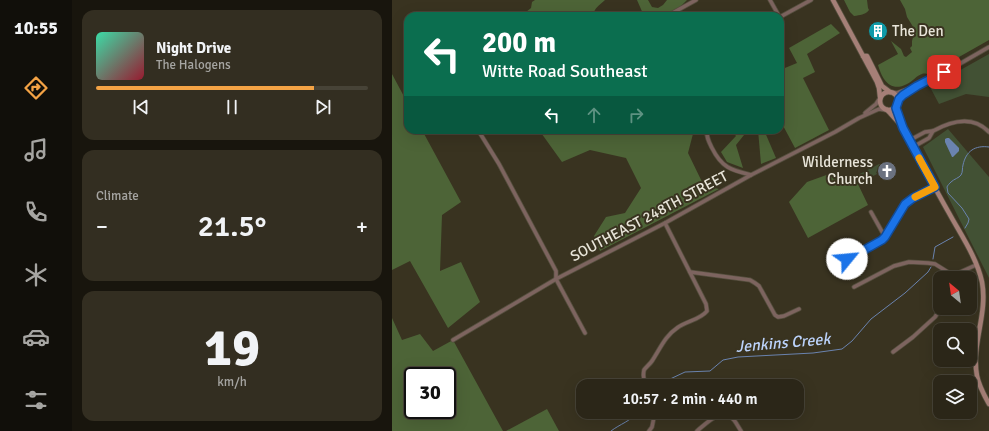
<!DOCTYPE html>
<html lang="en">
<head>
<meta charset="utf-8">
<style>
	body { margin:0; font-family:Signika,sans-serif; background:#332e21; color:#f1f3f6; height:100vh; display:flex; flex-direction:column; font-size:15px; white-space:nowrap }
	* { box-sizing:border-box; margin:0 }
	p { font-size:13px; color:#a6a5a2 }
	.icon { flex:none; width:22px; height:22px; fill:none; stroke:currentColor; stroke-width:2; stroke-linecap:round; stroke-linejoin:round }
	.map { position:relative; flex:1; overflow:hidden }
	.drawer { display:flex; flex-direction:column; gap:10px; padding:10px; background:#18150d; width:320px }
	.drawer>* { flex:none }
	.top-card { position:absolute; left:12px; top:12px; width:380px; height:122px; border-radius:12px; box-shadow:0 4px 16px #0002,0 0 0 1px #474337; background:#0b6e4f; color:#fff; overflow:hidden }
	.needle { width:26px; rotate:331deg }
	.tools { position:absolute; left:541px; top:271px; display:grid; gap:8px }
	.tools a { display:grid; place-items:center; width:44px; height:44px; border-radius:8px; background:#2b2618; box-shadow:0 4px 16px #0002,0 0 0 1px #474337; font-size:20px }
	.speed { position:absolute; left:12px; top:367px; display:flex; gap:8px; font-size:20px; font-weight:700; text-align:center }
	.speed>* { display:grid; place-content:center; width:52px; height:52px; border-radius:50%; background:#2b2618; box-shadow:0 4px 16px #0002,0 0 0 1px #474337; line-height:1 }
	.speed .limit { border:2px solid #111; border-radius:6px; background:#fff; color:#111 }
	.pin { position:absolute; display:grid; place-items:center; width:34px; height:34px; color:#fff; margin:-17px; border-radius:8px; box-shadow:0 2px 6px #0006 }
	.me { position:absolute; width:44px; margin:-22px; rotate:62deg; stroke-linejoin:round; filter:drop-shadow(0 0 3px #0008) }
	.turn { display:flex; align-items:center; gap:14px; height:84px; padding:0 12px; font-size:18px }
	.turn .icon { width:52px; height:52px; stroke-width:2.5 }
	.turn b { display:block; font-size:28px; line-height:34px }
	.lanes { display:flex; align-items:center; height:38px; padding:0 12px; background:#0003; justify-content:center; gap:20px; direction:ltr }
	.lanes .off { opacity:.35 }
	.big { font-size:30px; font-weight:600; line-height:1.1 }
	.drawer .widget { flex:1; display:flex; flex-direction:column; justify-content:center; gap:6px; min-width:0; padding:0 14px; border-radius:12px; background:#332e21 }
	.drawer .dial { align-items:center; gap:0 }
	.dial b { font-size:52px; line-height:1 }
	.song { display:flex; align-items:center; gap:12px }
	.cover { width:48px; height:48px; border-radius:6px; background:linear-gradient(135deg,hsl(160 70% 55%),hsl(350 70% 35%)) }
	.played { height:4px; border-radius:2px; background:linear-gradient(90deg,#f4a345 80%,#474337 80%) }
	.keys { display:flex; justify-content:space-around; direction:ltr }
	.heat { display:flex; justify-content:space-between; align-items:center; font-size:22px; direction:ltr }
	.trip { position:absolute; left:184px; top:379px; width:228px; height:40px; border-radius:12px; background:#2b2618; box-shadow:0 4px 16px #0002,0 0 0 1px #474337; font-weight:600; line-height:40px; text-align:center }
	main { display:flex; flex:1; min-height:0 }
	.menu { display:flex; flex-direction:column; width:72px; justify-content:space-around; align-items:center; background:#110f0a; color:#a6a5a2 }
	.menu .icon { width:28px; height:28px }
	.menu .selected { color:#f4a345 }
	.menu b { font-size:18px; color:#f1f3f6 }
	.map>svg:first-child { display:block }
	.green { fill:#425134 }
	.forest { fill:#4d6437; fill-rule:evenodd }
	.water { fill:#6a83af }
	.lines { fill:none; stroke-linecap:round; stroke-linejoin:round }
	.stream { stroke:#6a83af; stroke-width:1 }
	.street-casing { stroke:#554f3e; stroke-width:5 }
	.secondary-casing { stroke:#554f3e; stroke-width:6 }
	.street { stroke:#7d645f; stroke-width:3.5 }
	.secondary { stroke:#a57f77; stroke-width:4.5 }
	.route-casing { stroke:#114b97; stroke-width:10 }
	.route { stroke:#1a73e8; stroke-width:7 }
	.slow { stroke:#f59e0b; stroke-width:7 }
	.labels { text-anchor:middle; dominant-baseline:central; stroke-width:4; stroke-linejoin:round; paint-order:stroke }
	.poi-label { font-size:15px; fill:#e8e5d9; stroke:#393320; text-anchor:start }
	.street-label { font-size:15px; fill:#e8e5d9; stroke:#393320 }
	.water-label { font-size:16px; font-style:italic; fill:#bbd2fa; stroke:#393320 }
</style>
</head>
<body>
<main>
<nav class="menu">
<b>10:55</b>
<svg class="icon selected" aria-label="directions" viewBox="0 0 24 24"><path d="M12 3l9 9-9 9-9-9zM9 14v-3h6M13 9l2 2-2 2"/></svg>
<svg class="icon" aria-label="music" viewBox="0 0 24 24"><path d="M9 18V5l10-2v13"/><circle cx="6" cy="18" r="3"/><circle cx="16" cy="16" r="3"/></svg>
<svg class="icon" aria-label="phone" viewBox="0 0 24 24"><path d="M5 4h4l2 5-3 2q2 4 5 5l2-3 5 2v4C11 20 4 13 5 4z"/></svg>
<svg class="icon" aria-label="climate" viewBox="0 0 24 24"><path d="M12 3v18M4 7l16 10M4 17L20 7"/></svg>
<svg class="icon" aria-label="car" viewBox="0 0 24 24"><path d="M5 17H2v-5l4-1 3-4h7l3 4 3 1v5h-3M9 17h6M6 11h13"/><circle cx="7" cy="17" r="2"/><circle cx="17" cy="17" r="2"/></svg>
<svg class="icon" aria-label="filters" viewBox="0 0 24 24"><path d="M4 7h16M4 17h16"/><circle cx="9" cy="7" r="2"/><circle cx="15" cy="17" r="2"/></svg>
</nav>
<section class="drawer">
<div class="widget">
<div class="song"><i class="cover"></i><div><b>Night Drive</b><p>The Halogens</p></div></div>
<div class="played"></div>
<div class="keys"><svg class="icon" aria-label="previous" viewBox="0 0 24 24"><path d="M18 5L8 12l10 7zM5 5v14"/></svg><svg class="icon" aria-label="pause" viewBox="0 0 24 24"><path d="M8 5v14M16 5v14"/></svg><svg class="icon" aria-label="next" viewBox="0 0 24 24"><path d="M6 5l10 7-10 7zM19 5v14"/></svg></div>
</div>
<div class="widget"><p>Climate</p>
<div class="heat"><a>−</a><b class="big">21.5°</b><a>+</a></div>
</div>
<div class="widget dial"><b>19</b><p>km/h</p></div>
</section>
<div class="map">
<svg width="597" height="431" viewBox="0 0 597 431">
	<rect width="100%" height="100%" fill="#393320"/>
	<!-- green -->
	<g class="green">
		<path d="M 597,54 L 597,97 L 574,94 L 547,104 L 538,87 Z"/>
		<path d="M 556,129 L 597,177 L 597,278 L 531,147 Z"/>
		<path d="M 487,164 L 490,169 L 484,172 L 485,174 L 468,183 L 464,176 Z"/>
	</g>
	<!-- forest -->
	<g class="forest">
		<path d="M 143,0 L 213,0 C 208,5 201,8 202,16 L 129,16 L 139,8 L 140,2 Z"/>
		<path d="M 245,0 L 256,0 L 260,7 L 266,8 L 271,5 L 275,0 L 295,0 L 287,8 L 269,16 L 252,16 Z"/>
		<path d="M 452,0 L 475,0 L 476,8 L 477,10 C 473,15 468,15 462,16 L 458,12 Z"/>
		<path d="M 508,0 L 597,0 L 597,40 L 537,74 C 534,74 532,73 530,74 C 525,75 520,82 515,84 C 498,93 490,79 486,65 L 506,54 L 499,41 L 509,49 L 512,56 L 514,57 L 520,52 L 518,48 L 520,46 L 520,41 L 523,30 L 515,17 L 513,9 Z"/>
		<path d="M 439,24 L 448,33 L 415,54 L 423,72 L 411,78 L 437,130 L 403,148 L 388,120 L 388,70 L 405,63 L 397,48 Z"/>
		<path d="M 0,74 L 16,104 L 16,130 L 30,130 L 69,202 L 50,215 L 48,271 L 69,262 L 88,302 L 56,328 L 18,261 L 0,270 Z"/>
		<path d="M 147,130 L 302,130 L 296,153 L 312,186 L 327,189 L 208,251 L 202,236 L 214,217 L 233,213 L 249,188 L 234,158 L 198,150 L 170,162 Z"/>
		<path d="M 339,130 L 356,130 L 344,145 L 351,168 L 335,162 L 329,152 L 344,136 Z"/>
		<path d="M 366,130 L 372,130 L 384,158 L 369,164 Z"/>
		<path d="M 440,173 L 456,184 L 464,180 L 476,205 L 416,238 L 397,202 L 415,182 Z"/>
		<path d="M 0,318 L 10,340 L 28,334 L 41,351 L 61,340 L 111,431 L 0,431 ZM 21,376 L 55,376 L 55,410 L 21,410 Z"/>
		<path d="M 155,409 L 167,431 L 114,431 Z"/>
	</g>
	<!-- water -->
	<path class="water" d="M 555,138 L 557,138 L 567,148 L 567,151 L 561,157 L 560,157 L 553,142 L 553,139 Z"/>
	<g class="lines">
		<!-- stream -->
		<g class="stream">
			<path d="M 573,228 L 576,223 L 577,219 L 570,208 L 556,193 L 555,187 C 555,186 558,183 559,182 C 562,179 567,178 569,175 C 571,172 570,168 571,165 C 574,151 583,145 597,147"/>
			<path d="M 541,259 L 543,247 L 561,237"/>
			<path d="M 270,386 L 276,380 L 293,372 L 318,371 L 331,360 L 346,357 L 421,353 L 450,349 L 460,341 L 479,319 L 513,293 L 536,272 L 539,267"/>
			<path d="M 219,431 C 228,424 239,421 246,412"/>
		</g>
		<!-- street casing -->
		<g class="street-casing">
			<g id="street">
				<path d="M 378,0 L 387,16"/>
				<path d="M 275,16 L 304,0"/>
				<path d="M 388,17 L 419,0"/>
				<path d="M 499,92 L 505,93 L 529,84 L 564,66 L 597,47"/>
				<path d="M 505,103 L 508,97 L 520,89"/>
				<path d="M 473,113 L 484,104 L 488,98"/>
				<path d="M 86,130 L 107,164 L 164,271 L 164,279 L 193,333"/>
				<path d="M 315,130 C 314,137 317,142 320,148 C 330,168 339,170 359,175"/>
				<path d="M 541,131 C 559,121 581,115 597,132"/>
				<path d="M 518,140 L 533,132 L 541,131 L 537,138 L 521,147"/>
				<path d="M 479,212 L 493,237"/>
				<circle cx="460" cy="256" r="5.5"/>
				<path d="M 465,254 L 490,240 L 493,237 L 513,204 L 521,198 L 543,187"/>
				<path d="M 298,272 L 358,280 L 363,283 L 367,286 L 383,315 L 386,317 L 392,316 L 407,309"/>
				<path d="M 462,287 L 502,266 L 517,262 L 536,263 L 543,264 L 559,274 L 564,274 L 584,265"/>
				<path d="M 61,340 L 164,279 L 273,223 L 359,175 L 443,132 L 467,118 L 487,109 L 494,110"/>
				<path d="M 501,352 L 521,337 L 543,317 L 549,308"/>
				<path d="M 254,386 C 252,382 251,375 252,370 C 254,367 258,364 260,361 C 268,349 273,336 285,328 C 294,321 308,320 315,311 L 314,304 L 273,223"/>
				<path d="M 257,431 L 260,427 L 263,412"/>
				<path d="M 305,431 C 315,423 330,406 342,420 C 345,424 347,428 349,431"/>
			</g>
		</g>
		<!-- secondary casing -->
		<g class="secondary-casing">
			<g id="secondary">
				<path d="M 441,0 L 485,82 L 487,88 L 488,97"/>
				<path d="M 471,56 L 475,56 L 490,86 L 498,92"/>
				<circle cx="497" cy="101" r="9"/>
				<path d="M 505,104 L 504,109 L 511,128 C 526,156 541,185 557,213 C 569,235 585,258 590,282 C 596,314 579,344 585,376 C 587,386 592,395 597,404"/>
				<path d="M 495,110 L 498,113 L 507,123"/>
			</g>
		</g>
		<!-- street -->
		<use href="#street" class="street"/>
		<!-- secondary -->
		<use href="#secondary" class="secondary"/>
	</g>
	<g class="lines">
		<!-- route casing -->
		<g class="route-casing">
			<path id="route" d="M 455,259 L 455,256 L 458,251 L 461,251 L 465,254 L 490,240 L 493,237 L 513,204 L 521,198 L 543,187 L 511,128 L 504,108 L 507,99 L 511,95 L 525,86 L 552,72"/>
		</g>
		<!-- route -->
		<use href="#route" class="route"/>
		<!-- slow -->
		<path class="slow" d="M 523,197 L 543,187 L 527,158"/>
	</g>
	<!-- icons -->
	<defs>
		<g id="building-disc" transform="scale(1)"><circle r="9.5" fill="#0f9aa8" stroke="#393320"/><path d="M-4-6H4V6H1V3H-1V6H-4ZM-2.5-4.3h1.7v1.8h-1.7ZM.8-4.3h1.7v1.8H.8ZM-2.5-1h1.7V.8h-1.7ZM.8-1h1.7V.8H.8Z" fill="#fff"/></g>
		<g id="church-disc" transform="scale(1)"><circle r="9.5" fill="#6b7280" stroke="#393320"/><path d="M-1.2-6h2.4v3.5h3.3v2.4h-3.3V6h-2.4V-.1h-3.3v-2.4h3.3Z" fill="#fff"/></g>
	</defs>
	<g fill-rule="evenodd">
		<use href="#building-disc" x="486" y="31"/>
		<use href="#church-disc" x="495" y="171"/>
	</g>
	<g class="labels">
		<!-- poi labels -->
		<g class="poi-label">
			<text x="500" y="31">The Den</text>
			<text x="481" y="162" text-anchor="end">Wilderness<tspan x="481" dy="17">Church</tspan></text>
		</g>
		<!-- street labels -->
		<g class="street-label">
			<text transform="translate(257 216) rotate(-28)">SOUTHEAST 248TH STREET</text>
		</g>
		<!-- water labels -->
		<g class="water-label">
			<text transform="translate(391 343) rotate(-5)">Jenkins Creek</text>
		</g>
	</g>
</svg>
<div class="tools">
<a><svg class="needle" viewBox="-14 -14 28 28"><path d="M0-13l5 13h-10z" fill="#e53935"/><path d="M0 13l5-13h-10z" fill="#a6a5a2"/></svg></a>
<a><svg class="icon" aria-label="search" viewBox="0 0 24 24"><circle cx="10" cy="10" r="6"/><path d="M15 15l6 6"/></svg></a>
<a><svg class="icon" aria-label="layers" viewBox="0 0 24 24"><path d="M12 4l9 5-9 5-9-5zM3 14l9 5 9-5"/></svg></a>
</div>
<div class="speed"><div class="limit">30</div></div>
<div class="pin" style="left:552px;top:72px;background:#d93025"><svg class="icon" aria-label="arrive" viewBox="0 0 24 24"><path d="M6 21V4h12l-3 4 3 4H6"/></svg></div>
<svg class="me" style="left:455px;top:259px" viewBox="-20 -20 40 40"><circle r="19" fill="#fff"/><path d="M0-13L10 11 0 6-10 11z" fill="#1a73e8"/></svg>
<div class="trip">10:57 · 2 min · 440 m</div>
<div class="top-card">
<div class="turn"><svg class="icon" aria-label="left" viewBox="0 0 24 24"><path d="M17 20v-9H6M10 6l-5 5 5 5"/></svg><div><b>200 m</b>Witte Road Southeast</div></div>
<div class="lanes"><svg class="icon" aria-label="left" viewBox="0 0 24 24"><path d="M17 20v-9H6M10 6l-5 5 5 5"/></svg><svg class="icon off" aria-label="ahead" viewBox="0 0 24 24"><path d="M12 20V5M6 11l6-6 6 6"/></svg><svg class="icon off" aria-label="right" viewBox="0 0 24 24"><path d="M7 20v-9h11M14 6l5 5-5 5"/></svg></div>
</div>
</div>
</main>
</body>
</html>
